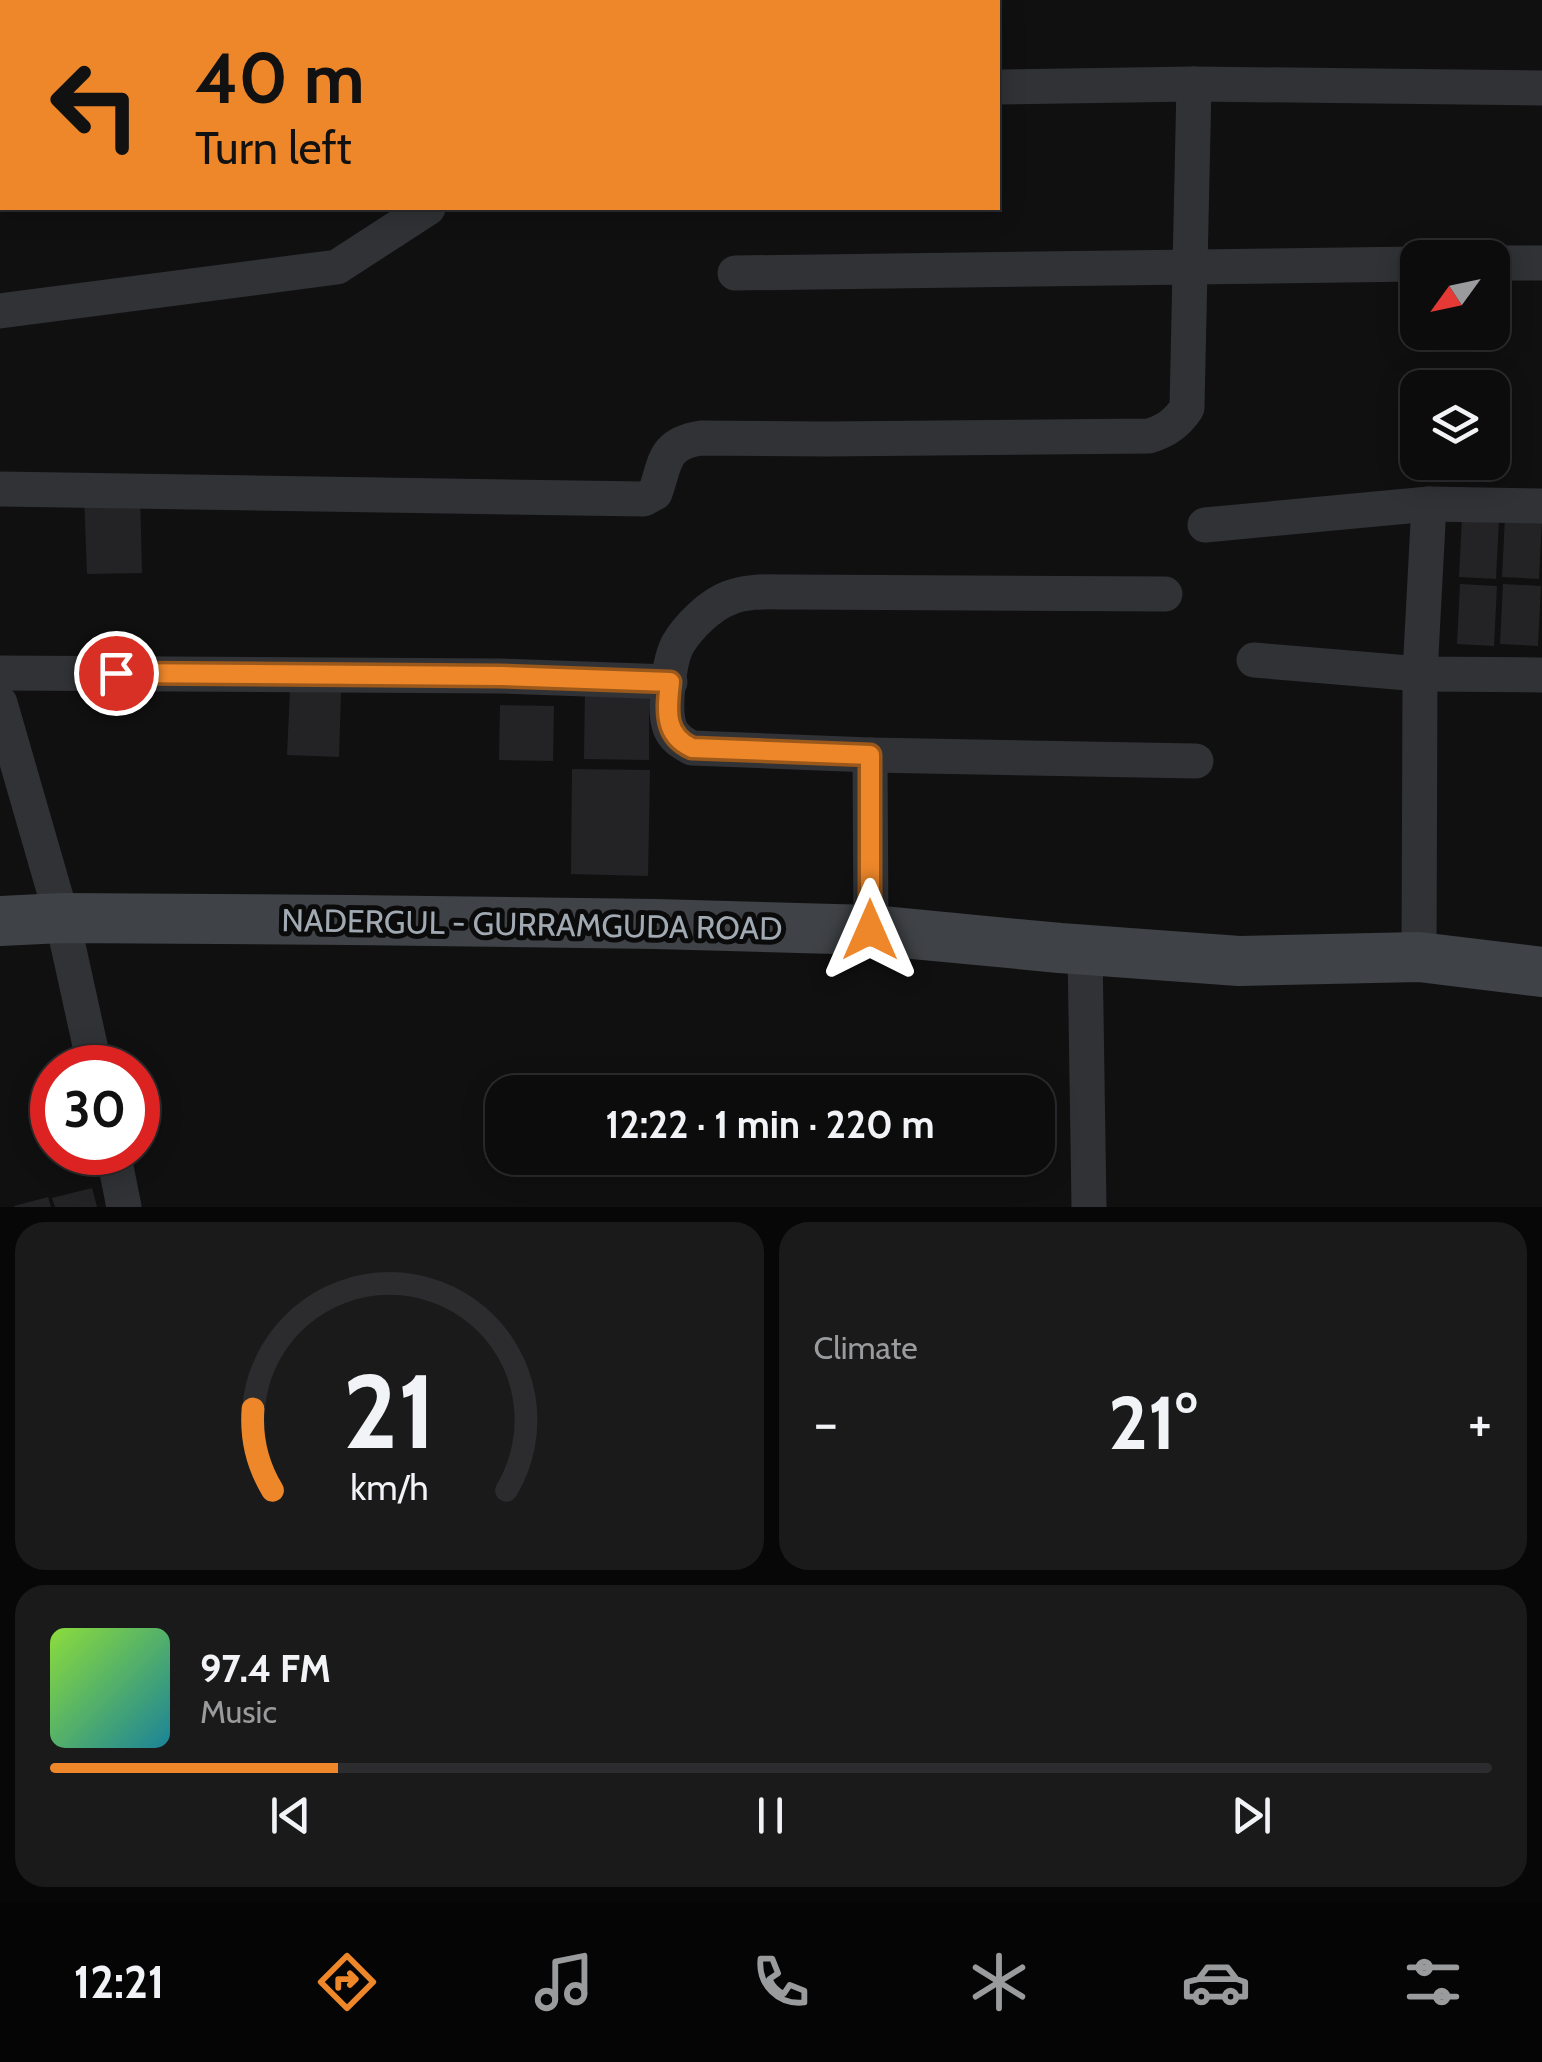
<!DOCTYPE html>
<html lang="en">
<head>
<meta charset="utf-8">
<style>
	body { margin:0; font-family:Cabin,sans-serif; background:#1a1a1b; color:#f1f3f6; height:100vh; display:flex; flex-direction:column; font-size:38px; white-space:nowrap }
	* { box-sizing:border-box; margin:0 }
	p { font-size:32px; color:#9a9b9d }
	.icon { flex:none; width:55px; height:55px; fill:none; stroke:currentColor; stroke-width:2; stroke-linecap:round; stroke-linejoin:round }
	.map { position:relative; height:1207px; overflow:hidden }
	.details { display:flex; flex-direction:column; gap:15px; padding:15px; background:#070707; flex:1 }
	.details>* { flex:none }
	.top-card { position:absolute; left:0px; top:0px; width:1000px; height:210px; box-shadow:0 5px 25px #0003,0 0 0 2px #2c2c2e; background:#ee872a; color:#111; overflow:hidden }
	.needle { width:65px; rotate:237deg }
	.controls { position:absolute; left:1400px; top:240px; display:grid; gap:20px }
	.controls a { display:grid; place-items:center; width:110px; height:110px; border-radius:20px; background:#0c0c0d; box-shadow:0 5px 25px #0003,0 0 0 2px #2c2c2e; font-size:50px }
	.speed { position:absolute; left:30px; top:1045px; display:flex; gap:20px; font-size:50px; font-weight:700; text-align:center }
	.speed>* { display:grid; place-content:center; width:130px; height:130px; border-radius:50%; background:#0c0c0d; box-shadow:0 5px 25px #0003,0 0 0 2px #2c2c2e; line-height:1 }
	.speed .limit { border:15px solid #d22; background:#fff; color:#111 }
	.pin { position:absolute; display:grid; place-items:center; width:85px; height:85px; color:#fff; margin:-42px; border:5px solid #fff; border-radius:50%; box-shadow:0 2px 10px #0007 }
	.me { position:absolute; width:110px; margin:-55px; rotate:0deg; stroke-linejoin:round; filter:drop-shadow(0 0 8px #0008) }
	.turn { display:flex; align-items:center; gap:35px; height:210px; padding:0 30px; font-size:45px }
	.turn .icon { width:130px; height:130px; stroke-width:2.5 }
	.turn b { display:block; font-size:70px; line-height:85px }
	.big { font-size:75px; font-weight:700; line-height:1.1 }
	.details .tile { flex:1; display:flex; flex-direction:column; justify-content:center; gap:15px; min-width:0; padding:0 35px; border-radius:30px; background:#1a1a1b }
	.details .dial { align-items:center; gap:0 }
	.dial svg { height:260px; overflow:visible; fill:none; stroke:#2c2c2e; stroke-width:7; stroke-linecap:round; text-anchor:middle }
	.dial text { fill:#f1f3f6; stroke:none }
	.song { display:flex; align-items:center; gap:30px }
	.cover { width:120px; height:120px; border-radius:15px; background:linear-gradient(135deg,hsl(90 70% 55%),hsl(190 70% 35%)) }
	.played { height:10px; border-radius:5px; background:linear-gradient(90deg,#ee872a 20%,#2c2c2e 20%) }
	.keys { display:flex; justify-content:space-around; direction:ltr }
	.heat { display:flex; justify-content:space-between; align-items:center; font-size:55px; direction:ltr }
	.details .tiles { flex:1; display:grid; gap:15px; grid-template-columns:1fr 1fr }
	.tile:last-child { grid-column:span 2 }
	.trip { position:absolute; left:485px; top:1075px; width:570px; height:100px; border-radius:30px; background:#0c0c0d; box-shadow:0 5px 25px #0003,0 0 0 2px #2c2c2e; font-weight:700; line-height:100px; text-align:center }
	.dock { display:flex; height:160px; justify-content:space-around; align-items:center; background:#050505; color:#9a9b9d }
	.dock .icon { width:70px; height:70px }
	.dock .active { color:#ee872a }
	.dock b { font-size:45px; color:#f1f3f6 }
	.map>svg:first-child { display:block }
	.building { fill:#232325 }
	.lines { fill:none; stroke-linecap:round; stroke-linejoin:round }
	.minor { stroke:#313236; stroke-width:35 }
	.secondary { stroke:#3f4246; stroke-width:50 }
	.route-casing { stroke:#9b581b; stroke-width:25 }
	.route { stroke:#ee872a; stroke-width:18 }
	.labels { text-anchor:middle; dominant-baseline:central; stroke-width:10; stroke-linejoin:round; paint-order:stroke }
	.street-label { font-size:32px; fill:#a1a9b2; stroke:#0b0b0c }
</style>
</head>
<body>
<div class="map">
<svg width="1542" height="1207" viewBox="0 0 1542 1207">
	<rect width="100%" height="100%" fill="#101011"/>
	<!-- building -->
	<g class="building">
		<path d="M 140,494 L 142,573 L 87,574 L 84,496 Z"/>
		<path d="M 1462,517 L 1499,519 L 1496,579 L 1459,577 Z"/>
		<path d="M 1505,517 L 1542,519 L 1539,579 L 1502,577 Z"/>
		<path d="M 1460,584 L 1497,586 L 1494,646 L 1457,644 Z"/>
		<path d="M 1503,584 L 1541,586 L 1538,646 L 1500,644 Z"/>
		<path d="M 585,689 L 649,690 L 649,760 L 584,759 Z"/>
		<path d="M 290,690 L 341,692 L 339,757 L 287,755 Z"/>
		<path d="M 500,705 L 554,706 L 553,761 L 499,760 Z"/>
		<path d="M 572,769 L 650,770 L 648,876 L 571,874 Z"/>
		<path d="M 92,1188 L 97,1207 L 55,1207 L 52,1198 Z"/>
		<path d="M 48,1197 L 51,1207 L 14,1207 L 14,1206 Z"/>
	</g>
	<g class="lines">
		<!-- minor -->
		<g class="minor">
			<path d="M 26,0 L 26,2"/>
			<path d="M 390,2 L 390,0"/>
			<path d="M 998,87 L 1194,84 L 1542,88"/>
			<path d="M 1492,263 L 1542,263"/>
			<path d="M 735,273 L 1418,264"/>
			<path d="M 0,311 L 337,267 L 428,208"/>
			<path d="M 0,489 L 644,499 L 655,493 C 666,463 662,444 701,438 L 826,439 L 1149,436 C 1166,431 1177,423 1187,408 L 1194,84"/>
			<path d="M 1205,525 L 1429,504 L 1542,506"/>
			<path d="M 1165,594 L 790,592 C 770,592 748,590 729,598 C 710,605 688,627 678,644 C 669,660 663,710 670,728 C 674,738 682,743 692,748 L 870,755 L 1196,761"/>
			<path d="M 1254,660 L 1420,674 L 1542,675"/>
			<path d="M 0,673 L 500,676 L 670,682"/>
			<path d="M 0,703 L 62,918 L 95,1068"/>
			<path d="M 870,755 L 871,930"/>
			<path d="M 1085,950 L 1089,1207"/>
			<path d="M 1419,957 L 1420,674 L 1429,504"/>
			<path d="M 113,1152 L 124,1207"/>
		</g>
		<!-- secondary -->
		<path class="secondary" d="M 0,921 L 62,918 L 351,920 L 656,924 L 871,930 L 1060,948 L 1239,961 L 1419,957 L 1542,972"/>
	</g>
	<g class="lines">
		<!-- route casing -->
		<g class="route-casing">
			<path id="route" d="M 116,673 L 500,676 L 670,682 C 667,709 663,735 692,748 L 870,755 L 870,930"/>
		</g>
		<!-- route -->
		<use href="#route" class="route"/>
	</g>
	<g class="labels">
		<!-- street labels -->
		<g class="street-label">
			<text transform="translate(532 924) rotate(1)">NADERGUL - GURRAMGUDA ROAD</text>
		</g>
	</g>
</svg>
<div class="controls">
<a><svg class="needle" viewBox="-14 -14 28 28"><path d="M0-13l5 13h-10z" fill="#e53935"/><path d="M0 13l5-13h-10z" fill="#9a9b9d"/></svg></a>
<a><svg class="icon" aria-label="layers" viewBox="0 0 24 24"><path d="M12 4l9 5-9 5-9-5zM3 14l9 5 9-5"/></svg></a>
</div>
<div class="speed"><div class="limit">30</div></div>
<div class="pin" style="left:116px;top:673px;background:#d93025"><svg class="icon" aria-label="arrive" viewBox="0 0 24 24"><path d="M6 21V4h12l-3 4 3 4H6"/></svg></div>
<svg class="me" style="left:870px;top:930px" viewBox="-20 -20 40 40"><path d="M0-17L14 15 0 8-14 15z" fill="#ee872a" stroke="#fff" stroke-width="4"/></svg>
<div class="trip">12:22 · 1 min · 220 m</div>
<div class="top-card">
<div class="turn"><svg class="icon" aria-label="left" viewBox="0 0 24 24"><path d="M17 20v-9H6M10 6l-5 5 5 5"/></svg><div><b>40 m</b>Turn left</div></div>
</div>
</div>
<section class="details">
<div class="tiles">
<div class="tile dial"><svg viewBox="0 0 100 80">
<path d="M14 69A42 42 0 1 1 86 69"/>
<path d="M14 69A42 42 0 0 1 8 44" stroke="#ee872a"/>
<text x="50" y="56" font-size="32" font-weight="700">21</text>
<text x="50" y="72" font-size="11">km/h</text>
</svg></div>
<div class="tile"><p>Climate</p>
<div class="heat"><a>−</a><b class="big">21°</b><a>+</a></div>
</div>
<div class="tile">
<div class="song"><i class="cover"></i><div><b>97.4 FM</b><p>Music</p></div></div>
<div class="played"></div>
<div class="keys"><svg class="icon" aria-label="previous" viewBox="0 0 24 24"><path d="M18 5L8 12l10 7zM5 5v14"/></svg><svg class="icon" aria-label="pause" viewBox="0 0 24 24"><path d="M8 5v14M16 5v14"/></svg><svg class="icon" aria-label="next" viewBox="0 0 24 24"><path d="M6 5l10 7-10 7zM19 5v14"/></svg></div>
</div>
</div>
</section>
<nav class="dock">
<b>12:21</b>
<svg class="icon active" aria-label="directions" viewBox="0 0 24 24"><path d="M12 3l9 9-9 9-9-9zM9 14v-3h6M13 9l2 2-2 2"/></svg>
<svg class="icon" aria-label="music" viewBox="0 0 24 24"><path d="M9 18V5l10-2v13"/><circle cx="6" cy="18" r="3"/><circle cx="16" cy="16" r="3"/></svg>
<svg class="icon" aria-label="phone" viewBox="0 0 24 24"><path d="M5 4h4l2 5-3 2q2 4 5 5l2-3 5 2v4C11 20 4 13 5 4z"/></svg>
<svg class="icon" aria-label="climate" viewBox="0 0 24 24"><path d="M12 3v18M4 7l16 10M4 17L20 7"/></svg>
<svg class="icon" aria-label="car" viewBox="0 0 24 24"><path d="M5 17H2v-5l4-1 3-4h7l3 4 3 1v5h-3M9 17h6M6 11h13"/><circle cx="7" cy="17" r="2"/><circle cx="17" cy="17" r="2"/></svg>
<svg class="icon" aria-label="filters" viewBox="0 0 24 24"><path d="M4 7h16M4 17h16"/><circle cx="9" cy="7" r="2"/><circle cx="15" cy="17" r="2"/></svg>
</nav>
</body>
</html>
